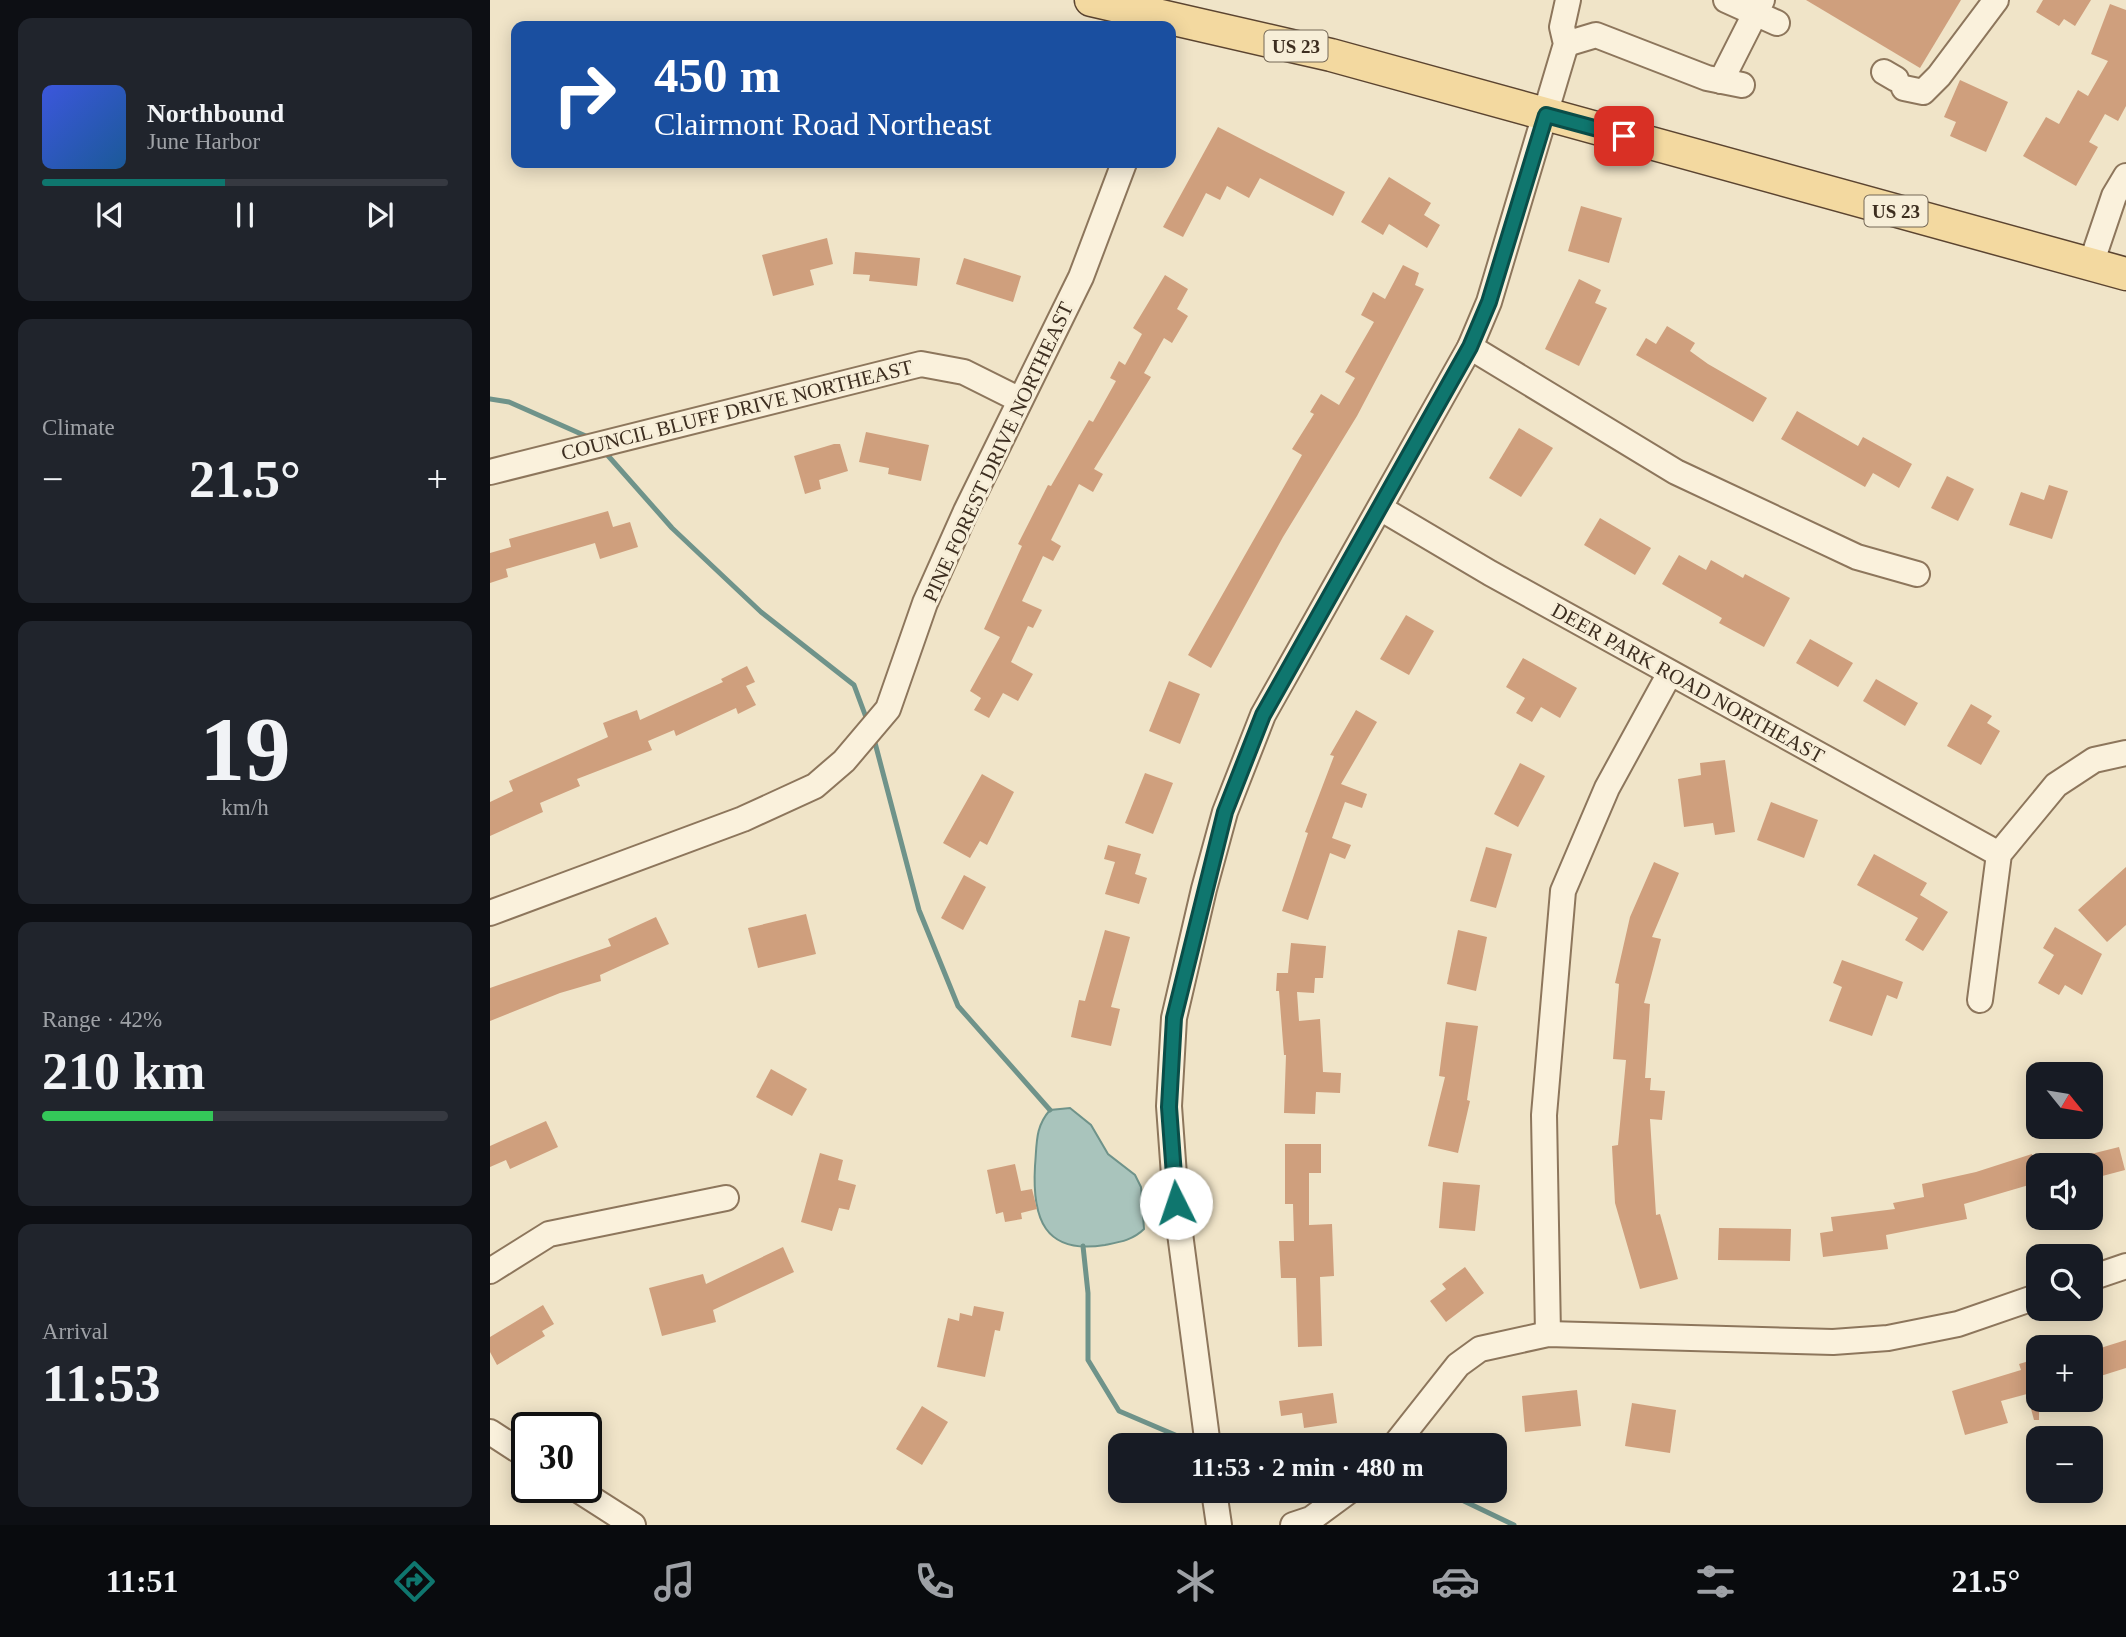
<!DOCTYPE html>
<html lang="en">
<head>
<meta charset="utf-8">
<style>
	body { margin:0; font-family:"Times New Roman",serif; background:#20242c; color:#f1f3f6; height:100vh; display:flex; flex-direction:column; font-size:26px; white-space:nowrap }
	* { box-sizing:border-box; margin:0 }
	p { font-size:23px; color:#9ea1a6 }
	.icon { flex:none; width:38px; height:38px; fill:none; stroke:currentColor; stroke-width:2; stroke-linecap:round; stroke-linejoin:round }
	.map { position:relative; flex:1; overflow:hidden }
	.side { display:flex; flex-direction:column; gap:18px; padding:18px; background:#0d0f14; width:490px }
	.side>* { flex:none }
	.guide { position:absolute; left:21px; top:21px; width:665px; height:147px; border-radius:14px; box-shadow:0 4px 18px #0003; background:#1a4fa0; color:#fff; overflow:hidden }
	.needle { width:46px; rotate:120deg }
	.tools { position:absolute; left:1536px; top:1062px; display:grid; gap:14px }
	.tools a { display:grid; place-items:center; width:77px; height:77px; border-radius:14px; background:#171b24; box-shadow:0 4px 18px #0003; font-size:35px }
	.speed { position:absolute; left:21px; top:1412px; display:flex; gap:14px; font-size:35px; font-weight:700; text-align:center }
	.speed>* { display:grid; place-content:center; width:91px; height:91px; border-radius:50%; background:#171b24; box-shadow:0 4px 18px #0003; line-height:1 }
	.speed .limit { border:4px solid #111; border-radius:10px; background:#fff; color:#111 }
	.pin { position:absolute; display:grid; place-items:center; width:60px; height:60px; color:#fff; margin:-30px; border-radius:14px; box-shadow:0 4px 10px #0006 }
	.me { position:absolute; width:77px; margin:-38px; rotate:356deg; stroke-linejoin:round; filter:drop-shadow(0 0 5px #0008) }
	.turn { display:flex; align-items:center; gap:24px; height:147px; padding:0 28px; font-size:32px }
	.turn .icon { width:91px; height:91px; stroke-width:2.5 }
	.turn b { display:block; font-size:49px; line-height:60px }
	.big { font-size:52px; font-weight:600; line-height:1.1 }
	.side .widget { flex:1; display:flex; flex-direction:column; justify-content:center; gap:10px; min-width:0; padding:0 24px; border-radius:14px; background:#20242c }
	.side .dial { align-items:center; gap:0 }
	.dial b { font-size:91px; line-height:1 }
	.song { display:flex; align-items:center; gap:21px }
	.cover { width:84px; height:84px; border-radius:10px; background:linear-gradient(135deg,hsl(230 70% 55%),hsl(210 70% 35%)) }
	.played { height:7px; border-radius:4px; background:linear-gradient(90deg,#0f766e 45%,#363941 45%) }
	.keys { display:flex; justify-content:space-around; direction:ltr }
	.heat { display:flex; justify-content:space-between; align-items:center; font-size:38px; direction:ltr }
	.charge { height:10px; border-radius:5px; background:linear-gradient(90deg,#34c759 42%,#363941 0) }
	.trip { position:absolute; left:618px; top:1433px; width:399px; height:70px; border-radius:14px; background:#171b24; box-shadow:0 4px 18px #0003; font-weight:600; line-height:70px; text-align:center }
	.tab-bar { display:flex; height:112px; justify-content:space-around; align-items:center; background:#090b0e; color:#9ea1a6 }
	.tab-bar .icon { width:49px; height:49px }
	.tab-bar .selected { color:#0f766e }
	.tab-bar b { font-size:32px; color:#f1f3f6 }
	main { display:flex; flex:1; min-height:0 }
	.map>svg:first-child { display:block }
	.water { fill:#a9c4bc; stroke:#6f938a; stroke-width:2 }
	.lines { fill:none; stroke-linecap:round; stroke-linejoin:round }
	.stream { stroke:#6f938a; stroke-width:5 }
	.building { fill:#cf9f7d }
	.minor-casing { stroke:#8d765c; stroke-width:28 }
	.major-casing { stroke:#5b4430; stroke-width:35 }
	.minor { stroke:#faf1dc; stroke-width:24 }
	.major { stroke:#f3d9a0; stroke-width:32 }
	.route-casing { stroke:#0a4d48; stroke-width:18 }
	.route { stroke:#0f766e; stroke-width:12 }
	.labels { text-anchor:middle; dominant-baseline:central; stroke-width:6; stroke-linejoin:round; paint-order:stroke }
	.shield { fill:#f7eed8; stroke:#756857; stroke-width:2 }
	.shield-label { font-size:19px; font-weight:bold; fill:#3d2e20 }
	.street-label { font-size:21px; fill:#3d2e20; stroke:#f7eed8 }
</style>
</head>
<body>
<main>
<section class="side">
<div class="widget">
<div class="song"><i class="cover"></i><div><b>Northbound</b><p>June Harbor</p></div></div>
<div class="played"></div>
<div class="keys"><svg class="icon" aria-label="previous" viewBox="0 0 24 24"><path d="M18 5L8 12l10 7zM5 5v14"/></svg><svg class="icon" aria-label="pause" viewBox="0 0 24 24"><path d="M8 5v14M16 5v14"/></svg><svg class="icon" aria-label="next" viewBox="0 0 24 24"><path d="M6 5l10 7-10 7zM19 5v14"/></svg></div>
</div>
<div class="widget"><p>Climate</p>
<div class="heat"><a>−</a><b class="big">21.5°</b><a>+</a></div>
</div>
<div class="widget dial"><b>19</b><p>km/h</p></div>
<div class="widget"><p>Range · 42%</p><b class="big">210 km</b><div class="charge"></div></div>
<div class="widget"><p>Arrival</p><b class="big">11:53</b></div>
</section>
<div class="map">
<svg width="1636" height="1525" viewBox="0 0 1636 1525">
	<rect width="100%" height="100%" fill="#f0e4c8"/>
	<!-- water -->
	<path class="water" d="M 580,1108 L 601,1125 L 618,1154 L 645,1175 L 651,1187 L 654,1229 C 643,1240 630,1242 615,1245 C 554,1255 542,1218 545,1166 C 547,1143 545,1127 560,1110 Z"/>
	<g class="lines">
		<!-- stream -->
		<g class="stream">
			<path d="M 0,399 L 19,402 L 98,437"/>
			<path d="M 113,450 L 182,528 L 271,612 L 364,685 L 377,720"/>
			<path d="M 384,739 L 429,910 L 468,1006 L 560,1110"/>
			<path d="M 593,1246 L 598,1293 L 598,1360 L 629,1411 L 711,1446"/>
			<path d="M 953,1491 L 1024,1525"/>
		</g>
	</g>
	<!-- building -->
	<g class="building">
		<path d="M 1316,0 L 1471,0 L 1430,68 Z"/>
		<path d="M 1553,0 L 1601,0 L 1585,26 L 1574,19 L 1569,26 L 1546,12 Z"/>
		<path d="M 1620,4 L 1636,10 L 1636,106 L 1628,121 L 1615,114 L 1599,142 L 1608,147 L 1586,186 L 1533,156 L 1556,117 L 1569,124 L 1588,90 L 1598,96 L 1618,61 L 1601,54 Z"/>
		<path d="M 1470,80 L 1518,102 L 1496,152 L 1460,136 L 1466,122 L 1454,117 Z"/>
		<path d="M 728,127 L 855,192 L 843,216 L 770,178 L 759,198 L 737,186 L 730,200 L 716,193 L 693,237 L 673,227 Z"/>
		<path d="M 899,177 L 941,203 L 934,215 L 950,225 L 937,248 L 899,224 L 893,235 L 871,222 Z"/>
		<path d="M 1091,206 L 1132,218 L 1119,263 L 1078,251 Z"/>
		<path d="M 337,238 L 343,264 L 320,270 L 324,285 L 283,296 L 272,255 Z"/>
		<path d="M 365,252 L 430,258 L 427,286 L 379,281 L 380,275 L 363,274 Z"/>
		<path d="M 474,258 L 531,276 L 523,302 L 466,284 Z"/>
		<path d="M 913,265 L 929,273 L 925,285 L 934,289 L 867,416 L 793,537 L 721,668 L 698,655 L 812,455 L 802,449 L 824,414 L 820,412 L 831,394 L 849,405 L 865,378 L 855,372 L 884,322 L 871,315 L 883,292 L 895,299 Z"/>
		<path d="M 675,275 L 698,289 L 687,309 L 698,316 L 682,343 L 674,338 L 654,373 L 661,377 L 604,469 L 613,474 L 603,492 L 589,484 L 561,540 L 571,546 L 563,561 L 553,556 L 532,601 L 552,610 L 543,628 L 538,626 L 521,662 L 543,674 L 528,701 L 513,693 L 499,718 L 484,710 L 491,698 L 480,691 L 510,637 L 494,629 L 532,546 L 528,544 L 558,485 L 561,486 L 599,420 L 603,422 L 626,381 L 620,378 L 629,361 L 635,365 L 652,334 L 643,328 Z"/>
		<path d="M 1089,279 L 1111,290 L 1105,303 L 1117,308 L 1089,366 L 1055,349 Z"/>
		<path d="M 1177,326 L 1205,343 L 1200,351 L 1218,364 L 1277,398 L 1263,422 L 1146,355 L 1156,338 L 1166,344 Z"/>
		<path d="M 1307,411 L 1368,446 L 1373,437 L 1422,464 L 1409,488 L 1383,473 L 1375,487 L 1291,439 Z"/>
		<path d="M 1029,428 L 1063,448 L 1031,497 L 999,478 Z"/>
		<path d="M 376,432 L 439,445 L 431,481 L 398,474 L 399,468 L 369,462 Z"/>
		<path d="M 344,444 L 350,444 L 358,471 L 329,480 L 331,489 L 315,494 L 304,456 Z"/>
		<path d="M 1457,476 L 1484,489 L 1468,521 L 1441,508 Z"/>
		<path d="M 1559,485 L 1578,491 L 1562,539 L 1519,525 L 1531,492 L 1554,500 Z"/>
		<path d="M 118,511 L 123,527 L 140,522 L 148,547 L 110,559 L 105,543 L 16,569 L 18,577 L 0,583 L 0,553 L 21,547 L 19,539 Z"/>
		<path d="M 1110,518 L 1161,548 L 1145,575 L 1094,545 Z"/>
		<path d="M 1189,555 L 1216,570 L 1221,560 L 1253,578 L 1255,574 L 1300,598 L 1274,647 L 1229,623 L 1232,618 L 1172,584 Z"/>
		<path d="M 916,615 L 944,631 L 919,675 L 890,659 Z"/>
		<path d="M 1320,639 L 1363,663 L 1348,687 L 1306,663 Z"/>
		<path d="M 1033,658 L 1087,688 L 1070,718 L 1051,707 L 1042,722 L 1026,713 L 1035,698 L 1016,687 Z"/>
		<path d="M 257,666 L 265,682 L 256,686 L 266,705 L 248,714 L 246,708 L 186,736 L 184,730 L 158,741 L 162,750 L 87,779 L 90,786 L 50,803 L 53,812 L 0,836 L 0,802 L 23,791 L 19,781 L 118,737 L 113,723 L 147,710 L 150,720 L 233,682 L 231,679 Z"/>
		<path d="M 1386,679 L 1428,703 L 1415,726 L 1373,701 Z"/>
		<path d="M 679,681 L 710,694 L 690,744 L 659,731 Z"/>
		<path d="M 1481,704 L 1502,716 L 1497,723 L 1510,731 L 1491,765 L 1457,746 Z"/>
		<path d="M 866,710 L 887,722 L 851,784 L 877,794 L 872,808 L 855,802 L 842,838 L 861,845 L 855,859 L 840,853 L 818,920 L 792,911 L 818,833 L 815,832 L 844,756 L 840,755 Z"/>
		<path d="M 1235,760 L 1245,832 L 1225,835 L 1223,823 L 1194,827 L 1188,779 L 1211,775 L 1210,763 Z"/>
		<path d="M 1030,763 L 1055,776 L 1028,827 L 1004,814 Z"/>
		<path d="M 655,773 L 683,783 L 663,834 L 635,823 Z"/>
		<path d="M 492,774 L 524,792 L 497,845 L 490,841 L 480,858 L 453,843 Z"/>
		<path d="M 1281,802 L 1328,820 L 1314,858 L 1267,840 Z"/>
		<path d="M 618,845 L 651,854 L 645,874 L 657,878 L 649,904 L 615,894 L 625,862 L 614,859 Z"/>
		<path d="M 996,847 L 1022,854 L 1006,908 L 980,901 Z"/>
		<path d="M 1384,854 L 1437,883 L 1430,895 L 1458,912 L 1433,951 L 1415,940 L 1428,918 L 1367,885 Z"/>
		<path d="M 1164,862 L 1189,873 L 1162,937 L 1171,939 L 1154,1003 L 1160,1004 L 1155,1078 L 1161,1078 L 1160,1090 L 1175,1091 L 1172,1120 L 1160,1119 L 1166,1215 L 1170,1214 L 1188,1279 L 1150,1289 L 1125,1203 L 1122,1146 L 1128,1145 L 1136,1060 L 1123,1059 L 1129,984 L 1125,983 L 1140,917 Z"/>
		<path d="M 1636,867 L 1636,925 L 1617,942 L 1588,910 Z"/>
		<path d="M 474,875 L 496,887 L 473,930 L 451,918 Z"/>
		<path d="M 316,914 L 326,954 L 268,968 L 258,928 Z"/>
		<path d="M 166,917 L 179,944 L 110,975 L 111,981 L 70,993 L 0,1021 L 0,988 L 121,946 L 118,939 Z"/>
		<path d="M 1565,927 L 1612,954 L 1592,995 L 1575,985 L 1569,995 L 1548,983 L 1564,955 L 1553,948 Z"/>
		<path d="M 615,930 L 640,937 L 621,1007 L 630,1009 L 621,1046 L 581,1037 L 589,1000 L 595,1001 Z"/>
		<path d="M 968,930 L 997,937 L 986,991 L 957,984 Z"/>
		<path d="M 801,943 L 836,946 L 833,978 L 825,978 L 824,993 L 807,992 L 809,1021 L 830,1019 L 833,1072 L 851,1073 L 850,1093 L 826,1092 L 825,1114 L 794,1113 L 796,1055 L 794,1055 L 789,991 L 786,991 L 787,973 L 798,973 Z"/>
		<path d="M 1352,960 L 1413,982 L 1407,999 L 1397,995 L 1382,1036 L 1339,1021 L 1352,987 L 1343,983 Z"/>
		<path d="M 956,1022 L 988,1026 L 977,1100 L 980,1101 L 968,1153 L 938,1146 L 955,1077 L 949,1076 Z"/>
		<path d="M 281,1069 L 317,1089 L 302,1116 L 266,1097 Z"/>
		<path d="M 56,1121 L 68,1147 L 20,1169 L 16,1160 L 0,1167 L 0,1146 Z"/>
		<path d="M 795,1144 L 831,1144 L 831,1173 L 819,1173 L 819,1225 L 842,1224 L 844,1276 L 830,1277 L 832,1346 L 808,1347 L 806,1278 L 791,1278 L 789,1241 L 804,1241 L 803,1204 L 795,1204 Z"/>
		<path d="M 1629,1147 L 1635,1170 L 1601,1179 L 1601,1154 Z"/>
		<path d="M 330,1153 L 353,1160 L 348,1180 L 366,1185 L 359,1210 L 349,1208 L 342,1231 L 311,1222 Z"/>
		<path d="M 1542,1154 L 1549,1182 L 1474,1204 L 1477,1219 L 1396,1235 L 1398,1249 L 1333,1257 L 1330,1233 L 1343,1231 L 1341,1217 L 1405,1209 L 1403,1203 L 1434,1197 L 1432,1184 L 1486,1172 Z"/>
		<path d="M 525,1164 L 531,1191 L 542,1189 L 547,1209 L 531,1213 L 532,1219 L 515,1222 L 513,1212 L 506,1214 L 497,1170 Z"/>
		<path d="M 953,1182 L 990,1185 L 985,1231 L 949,1228 Z"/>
		<path d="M 1229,1228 L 1301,1229 L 1300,1261 L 1228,1260 Z"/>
		<path d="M 293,1247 L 304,1272 L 223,1310 L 226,1322 L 172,1336 L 159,1288 L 213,1274 L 216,1284 Z"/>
		<path d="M 975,1267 L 994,1293 L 956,1322 L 940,1301 L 956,1289 L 952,1284 Z"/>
		<path d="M 53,1305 L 64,1324 L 52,1331 L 55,1336 L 7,1365 L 0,1352 L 0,1337 Z"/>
		<path d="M 484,1306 L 514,1312 L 510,1331 L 505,1330 L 495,1377 L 447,1367 L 458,1318 L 469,1321 L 470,1313 L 482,1316 Z"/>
		<path d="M 1636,1340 L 1636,1368 L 1601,1379 L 1601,1351 Z"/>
		<path d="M 1549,1358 L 1549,1420 L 1544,1420 L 1537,1394 L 1511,1401 L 1518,1423 L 1475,1435 L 1462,1391 L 1531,1370 L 1529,1364 Z"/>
		<path d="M 1087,1390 L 1091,1426 L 1035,1432 L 1032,1396 Z"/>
		<path d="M 843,1393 L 847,1423 L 814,1428 L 812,1413 L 791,1416 L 789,1401 Z"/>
		<path d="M 1142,1403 L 1186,1410 L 1180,1453 L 1135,1446 Z"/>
		<path d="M 432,1406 L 458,1422 L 432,1465 L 406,1449 Z"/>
	</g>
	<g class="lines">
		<!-- minor casing -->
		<g class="minor-casing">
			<g id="minor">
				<path d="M 1236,0 L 1287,23"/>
				<path d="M 1076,44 L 1106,35 L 1217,78 L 1252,85"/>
				<path d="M 1394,72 L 1406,79"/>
				<path d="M 1231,81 L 1272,0"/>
				<path d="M 1414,88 L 1433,92 L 1449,76 L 1506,0"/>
				<path d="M 1601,264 L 1624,196 L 1636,176"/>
				<path d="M 980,347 L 1186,472 L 1367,557 L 1427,574"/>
				<path d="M 0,472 L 431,364 L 474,372 L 530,400"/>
				<path d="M 890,508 L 1000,573 L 1509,854"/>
				<path d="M 0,913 L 253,819 L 325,786 L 354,761 L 398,709 L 435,603 L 476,511 L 591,277 L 634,163"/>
				<path d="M 1490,1000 L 1509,854 L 1566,785 L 1604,760 L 1636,753"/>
				<path d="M 0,1271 L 59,1234 L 236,1198"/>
				<path d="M 1601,1278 L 1636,1266"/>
				<path d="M 1058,1334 L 1054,1115 L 1073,891 L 1117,788 L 1180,673"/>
				<path d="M 0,1432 L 37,1456"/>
				<path d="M 718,1446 L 686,1203 L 679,1106 L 684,1018 L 714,889 L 735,812 L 773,715 L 980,347 L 999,302 L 1076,44 L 1072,27 L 1078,0"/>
				<path d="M 904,1446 L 968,1365 L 990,1349 L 1058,1334 L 1343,1342 L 1398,1338 L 1468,1324 L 1549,1296"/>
				<path d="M 85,1488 L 143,1525"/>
				<path d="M 724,1491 L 729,1525"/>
				<path d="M 803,1525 L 821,1519 L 859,1491"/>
			</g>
		</g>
		<!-- major casing -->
		<g class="major-casing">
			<path id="major" d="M 601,0 L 841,55 L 1636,274"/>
		</g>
		<!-- minor -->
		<use href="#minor" class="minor"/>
		<!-- major -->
		<use href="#major" class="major"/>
	</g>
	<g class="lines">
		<!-- route casing -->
		<g class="route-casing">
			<path id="route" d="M 686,1203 L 679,1107 L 684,1018 L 735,812 L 773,715 L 980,347 L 999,302 L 1056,115 L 1134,136"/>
		</g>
		<!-- route -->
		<use href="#route" class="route"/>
	</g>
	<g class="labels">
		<!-- shield labels -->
		<g class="shield">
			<rect x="774.5" y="30.5" width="63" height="31" rx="5"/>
			<rect x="1374.5" y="195.5" width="63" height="31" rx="5"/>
		</g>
		<g class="shield-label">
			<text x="806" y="46">US 23</text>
			<text x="1406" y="211">US 23</text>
		</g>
		<!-- street labels -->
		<g class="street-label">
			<text transform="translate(247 410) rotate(-14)">COUNCIL BLUFF DRIVE NORTHEAST</text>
			<text transform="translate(508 452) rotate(-65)">PINE FOREST DRIVE NORTHEAST</text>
			<text transform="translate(1198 683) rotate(29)">DEER PARK ROAD NORTHEAST</text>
		</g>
	</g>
</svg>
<div class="tools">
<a><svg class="needle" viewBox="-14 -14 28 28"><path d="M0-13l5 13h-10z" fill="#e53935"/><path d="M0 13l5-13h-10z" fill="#9ea1a6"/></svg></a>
<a><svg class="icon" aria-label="sound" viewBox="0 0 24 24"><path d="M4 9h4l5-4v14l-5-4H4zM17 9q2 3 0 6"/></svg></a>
<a><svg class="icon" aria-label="search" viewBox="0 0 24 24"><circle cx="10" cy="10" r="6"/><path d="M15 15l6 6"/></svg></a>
<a>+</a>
<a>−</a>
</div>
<div class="speed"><div class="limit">30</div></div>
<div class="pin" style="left:1134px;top:136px;background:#d93025"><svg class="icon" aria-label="arrive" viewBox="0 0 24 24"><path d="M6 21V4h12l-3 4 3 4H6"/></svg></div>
<svg class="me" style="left:686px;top:1203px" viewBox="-20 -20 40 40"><circle r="19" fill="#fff"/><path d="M0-13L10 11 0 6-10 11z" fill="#0f766e"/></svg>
<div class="trip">11:53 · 2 min · 480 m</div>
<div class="guide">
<div class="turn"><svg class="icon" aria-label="right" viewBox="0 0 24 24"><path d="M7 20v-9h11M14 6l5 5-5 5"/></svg><div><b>450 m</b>Clairmont Road Northeast</div></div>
</div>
</div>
</main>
<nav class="tab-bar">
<b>11:51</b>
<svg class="icon selected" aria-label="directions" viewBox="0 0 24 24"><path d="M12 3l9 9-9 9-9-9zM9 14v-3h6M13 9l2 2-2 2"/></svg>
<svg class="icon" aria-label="music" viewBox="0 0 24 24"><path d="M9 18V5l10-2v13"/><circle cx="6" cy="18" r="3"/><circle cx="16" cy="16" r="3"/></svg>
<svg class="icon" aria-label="phone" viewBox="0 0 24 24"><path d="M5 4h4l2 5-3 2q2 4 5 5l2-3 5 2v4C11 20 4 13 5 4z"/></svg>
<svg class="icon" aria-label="climate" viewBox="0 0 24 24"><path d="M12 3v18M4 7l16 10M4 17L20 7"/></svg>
<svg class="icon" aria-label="car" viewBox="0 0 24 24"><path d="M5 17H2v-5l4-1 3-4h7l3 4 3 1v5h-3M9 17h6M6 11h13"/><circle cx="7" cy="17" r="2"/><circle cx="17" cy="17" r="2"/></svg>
<svg class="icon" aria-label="filters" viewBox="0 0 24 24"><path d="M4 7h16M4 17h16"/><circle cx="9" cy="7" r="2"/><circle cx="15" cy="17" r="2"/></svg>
<b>21.5°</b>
</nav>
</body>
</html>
